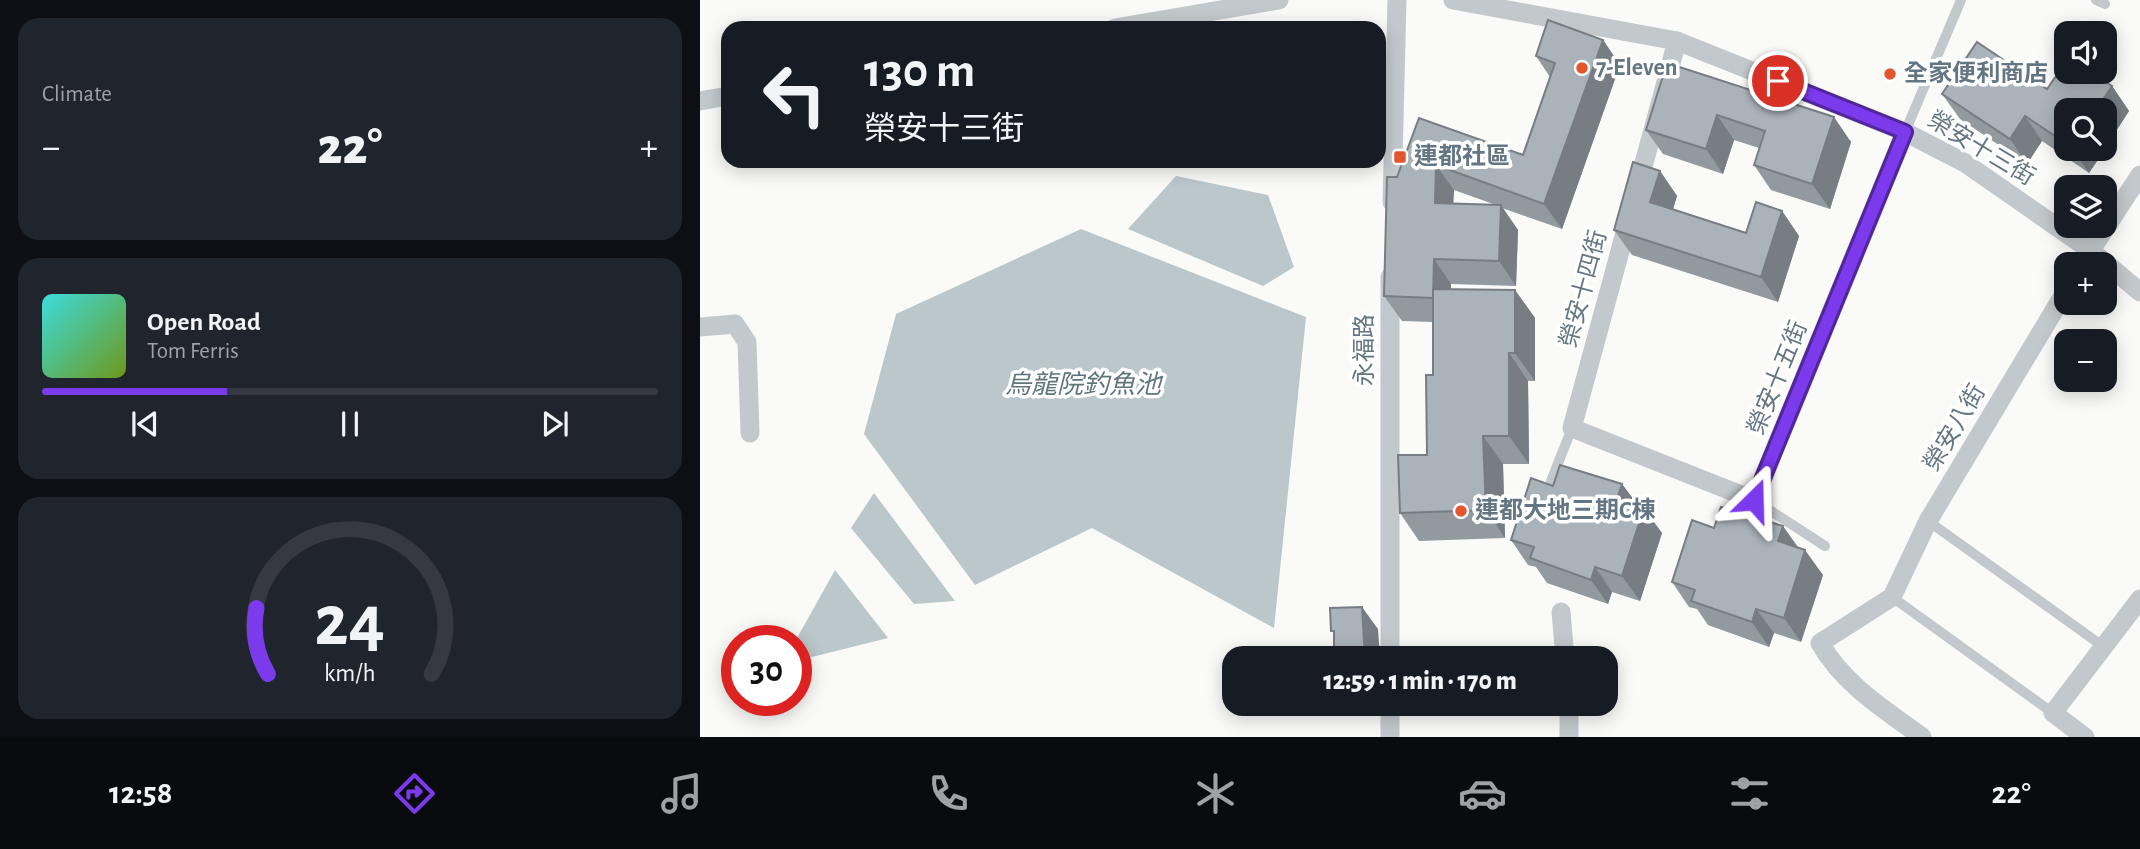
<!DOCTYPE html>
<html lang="en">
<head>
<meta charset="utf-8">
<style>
	body { margin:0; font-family:"Alegreya Sans","Noto Sans TC",sans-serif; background:#20242c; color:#f1f3f6; height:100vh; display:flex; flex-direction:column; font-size:26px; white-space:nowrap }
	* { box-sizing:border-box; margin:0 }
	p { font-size:23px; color:#9ea1a6 }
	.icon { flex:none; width:38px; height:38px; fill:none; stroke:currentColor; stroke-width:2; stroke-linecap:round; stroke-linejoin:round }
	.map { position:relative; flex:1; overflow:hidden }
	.panel { display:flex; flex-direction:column; gap:18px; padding:18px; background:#0d0f14; width:700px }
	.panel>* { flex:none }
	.hud { position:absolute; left:21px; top:21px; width:665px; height:147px; border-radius:21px; box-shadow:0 4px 18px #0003; background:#171b24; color:#f1f3f6; overflow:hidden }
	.fabs { position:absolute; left:1354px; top:21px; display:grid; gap:14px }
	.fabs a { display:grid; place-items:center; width:63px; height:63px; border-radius:14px; background:#171b24; box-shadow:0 4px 18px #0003; font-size:35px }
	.speed { position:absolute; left:21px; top:625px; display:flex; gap:14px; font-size:35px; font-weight:700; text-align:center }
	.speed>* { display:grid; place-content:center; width:91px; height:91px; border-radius:50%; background:#171b24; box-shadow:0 4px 18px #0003; line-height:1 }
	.speed .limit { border:10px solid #d22; background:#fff; color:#111 }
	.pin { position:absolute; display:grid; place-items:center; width:60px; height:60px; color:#fff; margin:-30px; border:4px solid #fff; border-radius:50%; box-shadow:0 2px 7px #0007 }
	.me { position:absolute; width:77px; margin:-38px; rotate:22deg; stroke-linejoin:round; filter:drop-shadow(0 0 5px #0008) }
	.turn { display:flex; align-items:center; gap:24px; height:147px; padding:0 28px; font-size:32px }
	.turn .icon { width:91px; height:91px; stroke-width:2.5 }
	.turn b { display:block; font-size:49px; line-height:60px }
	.big { font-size:52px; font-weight:800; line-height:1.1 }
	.panel .card { flex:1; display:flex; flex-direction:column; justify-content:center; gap:10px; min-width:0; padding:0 24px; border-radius:21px; background:#20242c }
	.panel .dial { align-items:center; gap:0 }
	.dial svg { height:182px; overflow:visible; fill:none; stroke:#363941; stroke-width:7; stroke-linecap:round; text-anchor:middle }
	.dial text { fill:#f1f3f6; stroke:none }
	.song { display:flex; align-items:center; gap:21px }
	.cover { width:84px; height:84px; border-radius:10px; background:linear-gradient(135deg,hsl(180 70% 55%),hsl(80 70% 35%)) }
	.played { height:7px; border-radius:4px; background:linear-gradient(90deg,#7c3aed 30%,#363941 30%) }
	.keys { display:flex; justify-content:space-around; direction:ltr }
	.heat { display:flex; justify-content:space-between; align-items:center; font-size:38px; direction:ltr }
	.trip { position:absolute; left:522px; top:646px; width:396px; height:70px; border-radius:21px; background:#171b24; box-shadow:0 4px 18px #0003; font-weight:800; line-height:70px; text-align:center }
	.tabs { display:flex; height:112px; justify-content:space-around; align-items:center; background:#090b0e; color:#9ea1a6 }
	.tabs .icon { width:49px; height:49px }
	.tabs .current { color:#7c3aed }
	.tabs b { font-size:32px; color:#f1f3f6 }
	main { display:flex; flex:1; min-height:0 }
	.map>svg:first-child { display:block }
	.water { fill:#bbc7cb }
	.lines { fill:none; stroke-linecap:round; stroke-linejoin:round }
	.lane { stroke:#c3c8cc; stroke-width:10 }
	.street { stroke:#c3c8cc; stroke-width:19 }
	.wall { fill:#929a9f; fill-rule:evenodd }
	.shaded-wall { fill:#777d82 }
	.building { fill:#aab3b9; stroke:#777d82; stroke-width:2 }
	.route-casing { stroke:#51269a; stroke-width:18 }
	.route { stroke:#7c3aed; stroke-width:12 }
	.poi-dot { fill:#e4572e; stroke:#fff; stroke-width:2.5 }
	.labels { text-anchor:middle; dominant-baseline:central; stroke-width:7; stroke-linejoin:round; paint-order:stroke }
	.poi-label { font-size:24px; font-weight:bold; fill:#657683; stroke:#fff; text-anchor:start }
	.street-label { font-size:24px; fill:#657683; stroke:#fff }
	.water-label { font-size:26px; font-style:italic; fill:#60757c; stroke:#fff }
</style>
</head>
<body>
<main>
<section class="panel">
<div class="card"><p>Climate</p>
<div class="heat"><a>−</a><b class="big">22°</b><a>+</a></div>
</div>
<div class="card">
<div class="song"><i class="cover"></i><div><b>Open Road</b><p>Tom Ferris</p></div></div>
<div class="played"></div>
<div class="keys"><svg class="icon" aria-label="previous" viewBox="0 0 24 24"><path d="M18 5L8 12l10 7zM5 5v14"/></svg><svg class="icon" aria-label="pause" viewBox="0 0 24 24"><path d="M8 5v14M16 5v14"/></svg><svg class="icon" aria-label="next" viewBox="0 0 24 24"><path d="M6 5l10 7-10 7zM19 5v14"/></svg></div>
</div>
<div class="card dial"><svg viewBox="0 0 100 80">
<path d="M14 69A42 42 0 1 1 86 69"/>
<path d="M14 69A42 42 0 0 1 9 40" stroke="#7c3aed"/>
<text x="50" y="56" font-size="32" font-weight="700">24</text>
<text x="50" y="72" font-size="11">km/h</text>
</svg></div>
</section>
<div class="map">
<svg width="1440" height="737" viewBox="0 0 1440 737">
	<rect width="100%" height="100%" fill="#fafaf8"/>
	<!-- water -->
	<g class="water">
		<path d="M 476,176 L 568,195 L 594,267 L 563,286 L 428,229 Z"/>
		<path d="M 381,229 L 606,317 L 574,628 L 392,528 L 275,585 L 164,434 L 196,314 Z"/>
		<path d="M 174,493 L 255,601 L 214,604 L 151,528 Z"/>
		<path d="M 135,570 L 188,638 L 96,661 L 96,640 Z"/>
	</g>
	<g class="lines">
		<!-- lane -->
		<g class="lane">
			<path d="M 1396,0 L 1405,4"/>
			<path d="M 1205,132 L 1261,0"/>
			<path d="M 851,481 L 872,428"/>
			<path d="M 1054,500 L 1125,546"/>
			<path d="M 1228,521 L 1404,647"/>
			<path d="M 1192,597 L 1353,713"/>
		</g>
		<!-- street -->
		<g class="street">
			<path d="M 753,0 L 977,41 L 1205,132 L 1265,163 L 1390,250 L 1440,292"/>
			<path d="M 415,28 L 579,0"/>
			<path d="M 0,101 L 28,96"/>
			<path d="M 937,189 L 977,41"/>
			<path d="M 692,202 L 697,0"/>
			<path d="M 929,218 L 872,428 L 1054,500 L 1205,132"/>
			<path d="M 1382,264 L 1440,175"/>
			<path d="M 0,327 L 35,324 L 47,342 L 50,433"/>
			<path d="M 861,612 L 865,658"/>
			<path d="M 690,658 L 690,277"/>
			<path d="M 690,704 L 690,737"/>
			<path d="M 869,737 L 869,704"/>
			<path d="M 1222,737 C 1185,710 1143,684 1120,643 L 1192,597 L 1228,521 L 1367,289"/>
			<path d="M 1385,737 L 1353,713 L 1440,599"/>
		</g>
	</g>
	<!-- wall -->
	<g class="wall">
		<path d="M 903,40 L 920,65 L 862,229 L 802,208 L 818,230 L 816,286 L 751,284 L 751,290 L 815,290 L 835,318 L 835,381 L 828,381 L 829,464 L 803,464 L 805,538 L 719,541 L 700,513 L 727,455 L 733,375 L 733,322 L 702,321 L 684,296 L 697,177 L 719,118 L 823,155 L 850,77 L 836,56 ZM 754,190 L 796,205 L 753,204 Z"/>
		<path d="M 967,63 L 1151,142 L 1130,209 L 1071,190 L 1054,165 L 1059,148 L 1034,140 L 1023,174 L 963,154 L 946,130 Z"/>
		<path d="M 1412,86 L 1429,111 L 1405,148 L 1405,110 L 1367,110 L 1367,149 L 1405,149 L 1389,173 L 1342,141 L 1327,164 L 1260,119 L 1242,94 Z"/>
		<path d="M 960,171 L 977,196 L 973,209 L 1046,233 L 1082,211 L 1099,236 L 1078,302 L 932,255 L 914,230 Z"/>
		<path d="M 922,484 L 938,506 L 962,533 L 940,601 L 912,592 L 908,604 L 847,583 L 836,567 L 828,565 L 811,540 L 853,486 Z"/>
		<path d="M 1014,528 L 1099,548 L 1123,575 L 1101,642 L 1074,633 L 1069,647 L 1008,625 L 997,609 L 989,607 L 972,582 Z"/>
		<path d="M 648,704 L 678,704 L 678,709 L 653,710 Z"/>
	</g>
	<!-- shaded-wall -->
	<g class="shaded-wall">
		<path d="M 903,40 L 920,65 L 862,229 L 844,204 Z"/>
		<path d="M 1412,86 L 1429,111 L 1405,148 L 1405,110 L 1396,110 Z"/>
		<path d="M 1017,115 L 1034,140 L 1023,174 L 1006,149 Z"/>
		<path d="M 1325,116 L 1342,141 L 1327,164 L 1310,139 Z"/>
		<path d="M 1134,117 L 1151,142 L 1130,209 L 1112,184 Z"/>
		<path d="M 1372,149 L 1405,149 L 1389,173 Z"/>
		<path d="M 736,165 L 754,190 L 752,228 L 735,203 Z"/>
		<path d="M 960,171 L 977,196 L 968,226 L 950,202 Z"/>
		<path d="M 801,205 L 818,230 L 816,286 L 799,261 Z"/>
		<path d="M 1082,211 L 1099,236 L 1078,302 L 1061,277 Z"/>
		<path d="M 734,259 L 751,284 L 750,323 L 733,298 Z"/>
		<path d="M 815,290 L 835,318 L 835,381 L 815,353 Z"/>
		<path d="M 809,353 L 828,381 L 829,464 L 809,436 Z"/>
		<path d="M 783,436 L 803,464 L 805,538 L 786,510 Z"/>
		<path d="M 922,484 L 940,508 L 917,499 Z"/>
		<path d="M 944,508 L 962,533 L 940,601 L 922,576 Z"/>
		<path d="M 1083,526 L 1100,550 L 1078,541 Z"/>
		<path d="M 1105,550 L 1123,575 L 1101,642 L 1084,618 Z"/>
		<path d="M 895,567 L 912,592 L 908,604 L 891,580 Z"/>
		<path d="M 662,607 L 678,629 L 680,658 L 665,658 Z"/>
		<path d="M 1056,609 L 1074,633 L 1069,647 L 1052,622 Z"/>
	</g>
	<!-- building -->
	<g class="building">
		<path d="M 848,20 L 903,40 L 844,204 L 736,165 L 735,203 L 801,205 L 799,261 L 734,259 L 733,298 L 684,296 L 687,177 L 697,177 L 719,118 L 823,155 L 855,63 L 836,56 Z"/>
		<path d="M 1277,42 L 1347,89 L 1367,60 L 1367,72 L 1390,72 L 1412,86 L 1396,110 L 1367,110 L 1367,144 L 1325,116 L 1310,139 L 1242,94 Z"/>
		<path d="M 967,63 L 1134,117 L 1112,184 L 1054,165 L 1065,131 L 1017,115 L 1006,149 L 946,130 Z"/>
		<path d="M 933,162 L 960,171 L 950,202 L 1046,233 L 1056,202 L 1082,211 L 1061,277 L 914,230 Z"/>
		<path d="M 733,289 L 815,290 L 815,353 L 809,353 L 809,436 L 783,436 L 786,510 L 700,513 L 698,455 L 727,455 L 726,375 L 733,375 Z"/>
		<path d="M 860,465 L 922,484 L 917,499 L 944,508 L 922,576 L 895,567 L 891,580 L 830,558 L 834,547 L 811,540 L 831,478 L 853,486 Z"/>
		<path d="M 1021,507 L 1083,526 L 1078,541 L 1105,550 L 1084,618 L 1056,609 L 1052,622 L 991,601 L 995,590 L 972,582 L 992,520 L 1014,528 Z"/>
		<path d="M 662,607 L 665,658 L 638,658 L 638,650 L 634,650 L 634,631 L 631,631 L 630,608 Z"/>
	</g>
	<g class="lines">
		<!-- route casing -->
		<g class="route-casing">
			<path id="route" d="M 1054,500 L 1205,132 L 1078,81"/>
		</g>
		<!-- route -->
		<use href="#route" class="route"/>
	</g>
	<!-- markers -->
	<g class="poi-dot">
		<circle cx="882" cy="68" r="7"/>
		<circle cx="1190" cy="74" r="7"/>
		<rect x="693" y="150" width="14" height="14" rx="3.5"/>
		<circle cx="761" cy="511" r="7"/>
	</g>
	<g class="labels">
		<!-- poi labels -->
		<g class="poi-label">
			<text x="896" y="68">7-Eleven</text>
			<text x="1204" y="74">全家便利商店</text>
			<text x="714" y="157">連都社區</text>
			<text x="775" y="511">連都大地三期C棟</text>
		</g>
		<!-- street labels -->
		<g class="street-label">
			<text transform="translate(1281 149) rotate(31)">榮安十三街</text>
			<text transform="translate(884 289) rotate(-75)">榮安十四街</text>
			<text transform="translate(665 350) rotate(-90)">永福路</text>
			<text transform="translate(1078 378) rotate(-68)">榮安十五街</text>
			<text transform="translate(1255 428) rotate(-59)">榮安八街</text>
		</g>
		<!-- water labels -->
		<g class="water-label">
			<text x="383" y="385">烏龍院釣魚池</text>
		</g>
	</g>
</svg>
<div class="fabs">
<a><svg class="icon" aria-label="sound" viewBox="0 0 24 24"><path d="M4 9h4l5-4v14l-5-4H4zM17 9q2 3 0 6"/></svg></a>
<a><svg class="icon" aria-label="search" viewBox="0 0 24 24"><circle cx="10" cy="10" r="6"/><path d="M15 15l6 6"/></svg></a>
<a><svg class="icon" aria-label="layers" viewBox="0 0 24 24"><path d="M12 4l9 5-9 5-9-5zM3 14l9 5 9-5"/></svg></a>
<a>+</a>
<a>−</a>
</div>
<div class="speed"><div class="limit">30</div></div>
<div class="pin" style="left:1078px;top:81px;background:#d93025"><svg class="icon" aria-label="arrive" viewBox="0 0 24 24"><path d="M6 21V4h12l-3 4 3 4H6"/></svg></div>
<svg class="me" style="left:1054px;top:500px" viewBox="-20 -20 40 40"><path d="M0-17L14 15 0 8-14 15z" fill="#7c3aed" stroke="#fff" stroke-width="4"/></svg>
<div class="trip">12:59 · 1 min · 170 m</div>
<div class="hud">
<div class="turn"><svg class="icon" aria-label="left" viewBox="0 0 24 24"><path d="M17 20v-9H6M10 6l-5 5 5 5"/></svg><div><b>130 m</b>榮安十三街</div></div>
</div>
</div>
</main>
<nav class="tabs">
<b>12:58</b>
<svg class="icon current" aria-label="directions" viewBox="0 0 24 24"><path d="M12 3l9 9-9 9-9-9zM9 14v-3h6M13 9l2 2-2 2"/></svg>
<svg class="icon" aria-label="music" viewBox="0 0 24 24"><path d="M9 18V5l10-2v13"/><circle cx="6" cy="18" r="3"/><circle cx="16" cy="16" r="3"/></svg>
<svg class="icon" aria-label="phone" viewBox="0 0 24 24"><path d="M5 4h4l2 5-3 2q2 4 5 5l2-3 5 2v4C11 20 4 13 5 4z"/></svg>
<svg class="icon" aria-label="climate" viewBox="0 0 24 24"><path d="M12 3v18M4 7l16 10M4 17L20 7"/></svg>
<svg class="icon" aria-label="car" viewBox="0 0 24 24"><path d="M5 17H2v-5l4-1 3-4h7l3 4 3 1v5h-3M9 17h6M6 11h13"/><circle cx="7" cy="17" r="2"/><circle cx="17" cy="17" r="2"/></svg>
<svg class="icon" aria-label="filters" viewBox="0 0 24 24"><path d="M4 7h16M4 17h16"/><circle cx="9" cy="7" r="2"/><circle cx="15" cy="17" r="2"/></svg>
<b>22°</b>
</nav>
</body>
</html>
